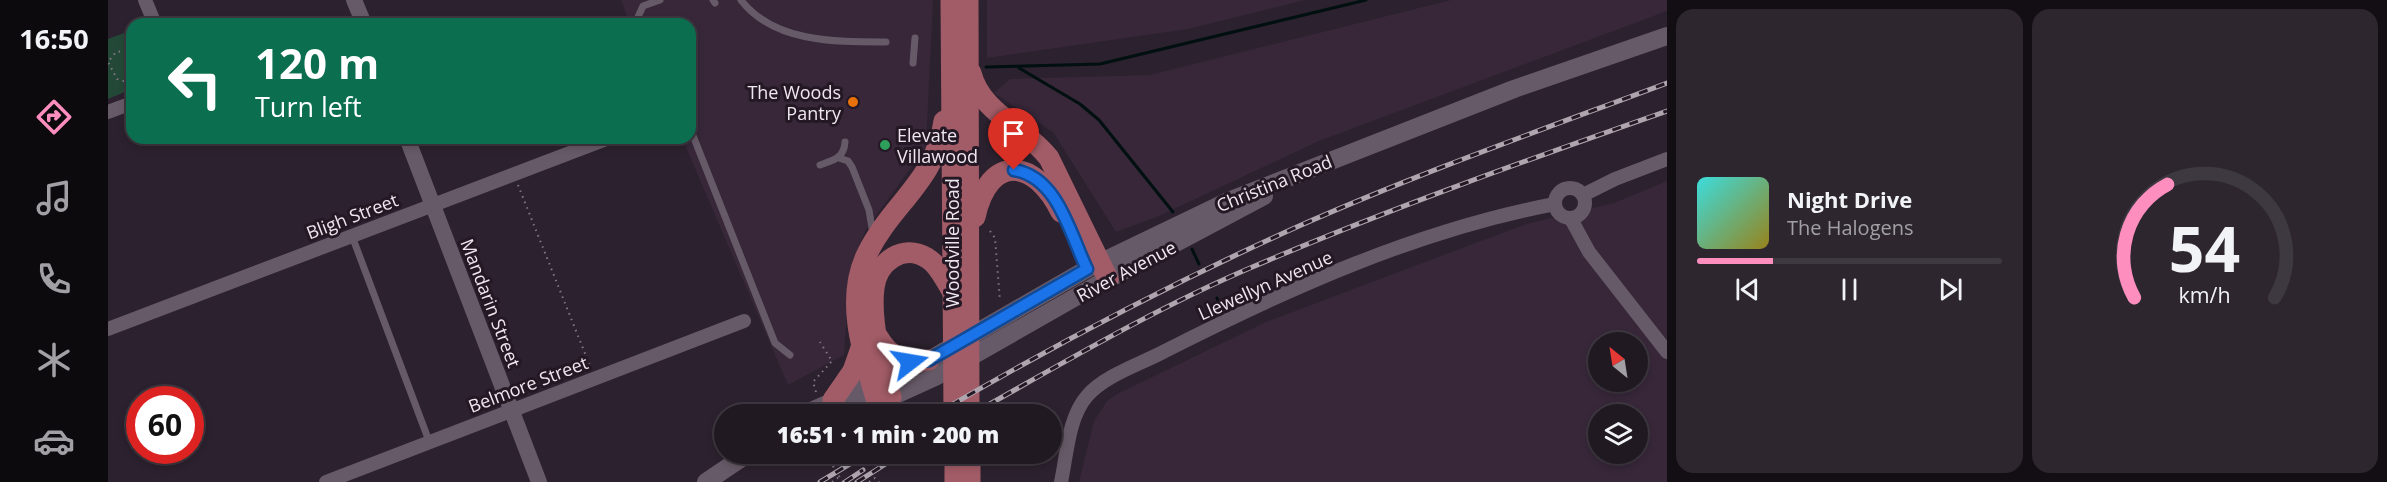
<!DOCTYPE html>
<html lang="en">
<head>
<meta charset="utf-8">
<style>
	body { margin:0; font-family:"Open Sans",sans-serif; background:#2d262f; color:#f1f3f6; height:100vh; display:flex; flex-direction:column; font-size:22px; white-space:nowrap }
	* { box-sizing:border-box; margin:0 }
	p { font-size:20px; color:#a2a0a5 }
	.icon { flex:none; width:33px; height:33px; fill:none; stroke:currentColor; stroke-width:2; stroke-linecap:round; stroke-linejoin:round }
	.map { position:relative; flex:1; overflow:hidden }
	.panel { display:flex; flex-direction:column; gap:9px; padding:9px; background:#120e13; width:720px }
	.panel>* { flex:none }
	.top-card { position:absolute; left:18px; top:18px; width:570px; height:126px; border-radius:18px; box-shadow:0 3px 9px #0003,0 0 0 2px #3e3840; background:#0b6e4f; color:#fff; overflow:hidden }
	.needle { width:39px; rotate:330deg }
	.controls { position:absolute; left:1480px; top:332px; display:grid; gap:12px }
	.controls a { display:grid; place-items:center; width:60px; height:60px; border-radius:50%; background:#211922; box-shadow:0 3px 9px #0003,0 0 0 2px #3e3840; font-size:30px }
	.speed { position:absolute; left:18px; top:386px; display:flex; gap:12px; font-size:30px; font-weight:700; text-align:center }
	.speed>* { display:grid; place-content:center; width:78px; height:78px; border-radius:50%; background:#211922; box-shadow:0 3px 9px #0003,0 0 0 2px #3e3840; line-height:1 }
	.speed .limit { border:9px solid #d22; background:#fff; color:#111 }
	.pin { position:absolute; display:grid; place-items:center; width:51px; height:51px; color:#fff; margin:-62px -26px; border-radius:50% 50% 50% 0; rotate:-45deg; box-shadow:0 0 6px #0007 }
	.pin .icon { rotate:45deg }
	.me { position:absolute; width:66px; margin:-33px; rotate:76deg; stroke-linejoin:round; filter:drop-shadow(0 0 4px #0008) }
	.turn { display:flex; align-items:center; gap:21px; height:126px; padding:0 30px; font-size:27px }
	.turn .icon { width:78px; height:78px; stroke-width:2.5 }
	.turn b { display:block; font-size:42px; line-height:51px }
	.panel .tile { flex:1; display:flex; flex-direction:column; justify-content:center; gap:9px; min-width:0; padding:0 21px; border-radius:18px; background:#2d262f }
	.panel .dial { align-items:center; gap:0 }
	.dial svg { height:156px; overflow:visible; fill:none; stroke:#3e3840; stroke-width:7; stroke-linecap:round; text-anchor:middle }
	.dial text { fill:#f1f3f6; stroke:none }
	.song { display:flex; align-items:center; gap:18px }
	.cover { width:72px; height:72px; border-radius:9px; background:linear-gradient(135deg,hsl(180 70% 55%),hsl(50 70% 35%)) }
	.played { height:6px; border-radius:3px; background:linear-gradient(90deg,#fe8ebe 25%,#3e3840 25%) }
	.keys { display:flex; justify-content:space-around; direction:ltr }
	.panel .tiles { flex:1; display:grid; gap:9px; grid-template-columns:repeat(2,1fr) }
	.trip { position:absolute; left:606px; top:404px; width:348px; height:60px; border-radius:30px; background:#211922; box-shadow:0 3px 9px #0003,0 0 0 2px #3e3840; font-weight:800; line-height:60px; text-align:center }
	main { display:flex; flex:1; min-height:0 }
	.tab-bar { display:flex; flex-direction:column; width:108px; justify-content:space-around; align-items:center; background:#0d0a0e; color:#a2a0a5 }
	.tab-bar .icon { width:42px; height:42px }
	.tab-bar .current { color:#fe8ebe }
	.tab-bar b { font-size:27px; color:#f1f3f6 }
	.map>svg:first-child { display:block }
	.built { fill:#372739; fill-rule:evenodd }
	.green { fill:#244837 }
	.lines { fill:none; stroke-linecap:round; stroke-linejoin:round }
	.stream { stroke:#000f10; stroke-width:3 }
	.path { stroke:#827883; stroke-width:2; stroke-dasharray:1.5 4.5; stroke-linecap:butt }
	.service { stroke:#675a68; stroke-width:7 }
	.minor { stroke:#675a68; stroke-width:14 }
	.tertiary { stroke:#675a68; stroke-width:16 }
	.secondary { stroke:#675a68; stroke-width:18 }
	.primary { stroke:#a25c67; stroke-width:21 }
	.rail-casing { stroke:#aea5af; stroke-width:5 }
	.rail { stroke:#231824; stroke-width:3; stroke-dasharray:9; stroke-linecap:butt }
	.route-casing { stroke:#114b97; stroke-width:15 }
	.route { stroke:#1a73e8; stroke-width:10 }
	.food-dot { fill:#e8710a; stroke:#231824; stroke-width:2 }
	.leisure-dot { fill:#2e9e5b; stroke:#231824; stroke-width:2 }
	.labels { text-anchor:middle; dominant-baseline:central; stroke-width:6; stroke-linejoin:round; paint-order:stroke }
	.poi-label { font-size:18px; fill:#efe7ef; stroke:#231824; text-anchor:end }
	.street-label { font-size:18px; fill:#efe7ef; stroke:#231824 }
</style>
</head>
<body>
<main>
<nav class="tab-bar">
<b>16:50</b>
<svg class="icon current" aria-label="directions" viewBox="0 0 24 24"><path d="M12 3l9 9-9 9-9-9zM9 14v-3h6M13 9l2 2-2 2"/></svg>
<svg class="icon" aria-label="music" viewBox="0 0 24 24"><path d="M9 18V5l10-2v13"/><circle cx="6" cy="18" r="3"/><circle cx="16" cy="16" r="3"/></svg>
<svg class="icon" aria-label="phone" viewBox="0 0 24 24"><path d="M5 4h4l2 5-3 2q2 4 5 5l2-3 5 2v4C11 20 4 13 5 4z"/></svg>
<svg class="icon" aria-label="climate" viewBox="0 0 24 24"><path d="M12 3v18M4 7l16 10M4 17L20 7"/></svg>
<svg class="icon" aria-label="car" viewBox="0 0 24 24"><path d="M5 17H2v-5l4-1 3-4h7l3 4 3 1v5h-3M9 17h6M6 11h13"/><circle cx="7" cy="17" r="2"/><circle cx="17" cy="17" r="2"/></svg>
</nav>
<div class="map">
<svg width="1559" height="482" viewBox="0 0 1559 482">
	<rect width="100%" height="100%" fill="#2c212e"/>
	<!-- built -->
	<g class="built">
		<path d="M 513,0 L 825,0 L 818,147 L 757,231 L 741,283 L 736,355 L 680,385 L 574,138 L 582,138 L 582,24 L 522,24 Z"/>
		<path d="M 879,0 L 1197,0 L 1080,29 L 879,58 Z"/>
		<path d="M 1343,0 L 1559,0 L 1559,11 L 1211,141 L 1051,216 L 1008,232 L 945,132 L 886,93 L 902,79 L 1042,75 Z"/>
		<path d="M 1559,181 L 1559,482 L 971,482 L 986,421 L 999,401 L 1009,394 L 1158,322 L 1418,224 L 1506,203 ZM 1491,342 L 1530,342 L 1530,381 L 1491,381 ZM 1491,414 L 1530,414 L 1530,453 L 1491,453 Z"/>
	</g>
	<!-- green -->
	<path class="green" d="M 24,30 L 24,89 L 0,99 L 0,39 Z"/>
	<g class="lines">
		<!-- stream -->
		<g class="stream">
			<path d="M 878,67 L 992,64 L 1258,0"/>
			<path d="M 911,68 L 972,104 L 991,120 L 1065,212"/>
			<path d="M 1084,249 L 1091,264"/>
			<path d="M 1109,298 L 1113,308"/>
		</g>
		<!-- path -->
		<g class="path">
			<path d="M 24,50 L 8,52 L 0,62 L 9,79 L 15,81 L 24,78"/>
			<path d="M 410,185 L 482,366"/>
			<path d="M 882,231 L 887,238 L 892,301"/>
			<path d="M 708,392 L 705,382 L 724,361 L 712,342"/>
			<path d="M 657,455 L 659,459 L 670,453"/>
			<path d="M 724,482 L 731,477"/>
			<path d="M 735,482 L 725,467 L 745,453"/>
			<path d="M 761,482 L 767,478 L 771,482"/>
		</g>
		<!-- service -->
		<g class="service">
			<path d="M 605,0 L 607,3"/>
			<path d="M 633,0 C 666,43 729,42 778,42"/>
			<path d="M 533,24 L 530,17 L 535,6 L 552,0"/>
			<path d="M 805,63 L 807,38"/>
			<path d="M 582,128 L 667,343 L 682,355"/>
			<path d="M 731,158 L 740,161 L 744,167 L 761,210 L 765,234"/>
			<path d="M 712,165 C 726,160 736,158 737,142"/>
			<path d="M 244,236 L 321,441"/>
		</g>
		<!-- minor -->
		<g class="minor">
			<path d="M 37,0 L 47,24"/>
			<path d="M 0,112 L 24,103"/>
			<circle cx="1462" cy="203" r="15"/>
			<path d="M 1475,195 L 1507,179 L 1559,159"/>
			<path d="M 1463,219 L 1481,252 L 1559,352"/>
			<path d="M 0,329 L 501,138"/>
			<path d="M 218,482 L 636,321"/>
			<path d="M 953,482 C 959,455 960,418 979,396 C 997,375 1033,364 1057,351 C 1181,288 1310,230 1447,204"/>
		</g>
		<!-- tertiary -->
		<g class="tertiary">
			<path d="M 246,0 L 256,24"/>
			<path d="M 299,138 L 431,482"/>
		</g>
		<!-- secondary -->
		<g class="secondary">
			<path d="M 696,414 L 821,360 L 979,269 L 1118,202 L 1406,89 L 1559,36"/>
			<path d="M 731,414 L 783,397 L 829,376 L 987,286 L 1156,196"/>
			<path d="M 598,482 L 641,453"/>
		</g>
		<!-- primary -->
		<g class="primary">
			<path d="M 843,0 L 846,414"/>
			<path d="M 860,0 L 861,414"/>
			<path d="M 863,73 C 873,113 917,127 941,158 L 1000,279"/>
			<path d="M 867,217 C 881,153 927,158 953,212"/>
			<path d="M 770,337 C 782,358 797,364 821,360"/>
			<path d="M 783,397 C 773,367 762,319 766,288 C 769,262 795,243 819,258 C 831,265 837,280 844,291"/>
			<path d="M 725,400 L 745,371 L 753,348"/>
			<path d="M 769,402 C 756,357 736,300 759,254 C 783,204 828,181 836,121"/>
			<path d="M 847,453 L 847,482"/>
			<path d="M 862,453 L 862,482"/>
		</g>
		<!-- rail casing -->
		<g class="rail-casing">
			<g id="rail">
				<path d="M 828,414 C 946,345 1066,282 1191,226 C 1311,173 1436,129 1559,83"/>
				<path d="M 864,414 C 955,363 1046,309 1142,268 C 1278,210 1419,160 1559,111"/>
				<path d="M 712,482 L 760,453"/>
				<path d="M 737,482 L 755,470"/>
				<path d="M 749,482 L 795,453"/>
			</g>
		</g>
		<!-- rail -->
		<use href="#rail" class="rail"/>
	</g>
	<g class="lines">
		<!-- route casing -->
		<g class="route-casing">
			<path id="route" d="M 802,362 L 821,360 L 979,269 C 962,234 950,177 906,170"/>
		</g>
		<!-- route -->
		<use href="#route" class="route"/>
	</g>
	<!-- markers -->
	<circle class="food-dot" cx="745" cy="102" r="6"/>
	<circle class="leisure-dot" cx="777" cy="145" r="6"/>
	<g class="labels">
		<!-- poi labels -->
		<g class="poi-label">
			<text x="733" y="92">The Woods<tspan x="733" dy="21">Pantry</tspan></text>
			<text x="789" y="135" text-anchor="start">Elevate<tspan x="789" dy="21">Villawood</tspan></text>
		</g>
		<!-- street labels -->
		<g class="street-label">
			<text transform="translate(1166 183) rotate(-22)">Christina Road</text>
			<text transform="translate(244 216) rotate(-21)">Bligh Street</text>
			<text transform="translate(844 243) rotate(-90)">Woodville Road</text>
			<text transform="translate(1018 271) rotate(-28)">River Avenue</text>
			<text transform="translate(1157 285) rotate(-24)">Llewellyn Avenue</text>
			<text transform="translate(383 303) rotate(69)">Mandarin Street</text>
			<text transform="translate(420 384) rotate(-21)">Belmore Street</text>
		</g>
	</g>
</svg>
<div class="controls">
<a><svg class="needle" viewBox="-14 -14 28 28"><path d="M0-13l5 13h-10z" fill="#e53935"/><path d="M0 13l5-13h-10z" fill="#a2a0a5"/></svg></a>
<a><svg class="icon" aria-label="layers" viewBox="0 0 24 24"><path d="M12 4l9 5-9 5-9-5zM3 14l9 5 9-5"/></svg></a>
</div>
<div class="speed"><div class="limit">60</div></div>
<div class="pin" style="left:906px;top:170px;background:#d93025"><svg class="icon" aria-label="arrive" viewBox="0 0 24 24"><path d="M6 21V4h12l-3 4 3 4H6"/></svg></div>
<svg class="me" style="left:802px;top:362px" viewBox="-20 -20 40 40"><path d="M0-17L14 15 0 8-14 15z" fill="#1a73e8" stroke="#fff" stroke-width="4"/></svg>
<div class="trip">16:51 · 1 min · 200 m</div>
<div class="top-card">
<div class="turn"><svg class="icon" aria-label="left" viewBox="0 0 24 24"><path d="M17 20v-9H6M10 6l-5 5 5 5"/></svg><div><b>120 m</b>Turn left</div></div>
</div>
</div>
<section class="panel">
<div class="tiles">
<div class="tile">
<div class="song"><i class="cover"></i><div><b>Night Drive</b><p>The Halogens</p></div></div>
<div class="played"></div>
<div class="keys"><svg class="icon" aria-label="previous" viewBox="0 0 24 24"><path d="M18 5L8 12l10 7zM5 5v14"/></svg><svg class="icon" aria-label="pause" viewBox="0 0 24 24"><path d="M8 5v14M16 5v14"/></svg><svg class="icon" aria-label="next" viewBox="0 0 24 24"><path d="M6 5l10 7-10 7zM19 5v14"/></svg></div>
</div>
<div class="tile dial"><svg viewBox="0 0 100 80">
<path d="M14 69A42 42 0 1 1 86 69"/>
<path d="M14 69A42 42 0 0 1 31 11" stroke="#fe8ebe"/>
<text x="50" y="56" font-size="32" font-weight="700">54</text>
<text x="50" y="72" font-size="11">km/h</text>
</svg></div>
</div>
</section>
</main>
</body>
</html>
